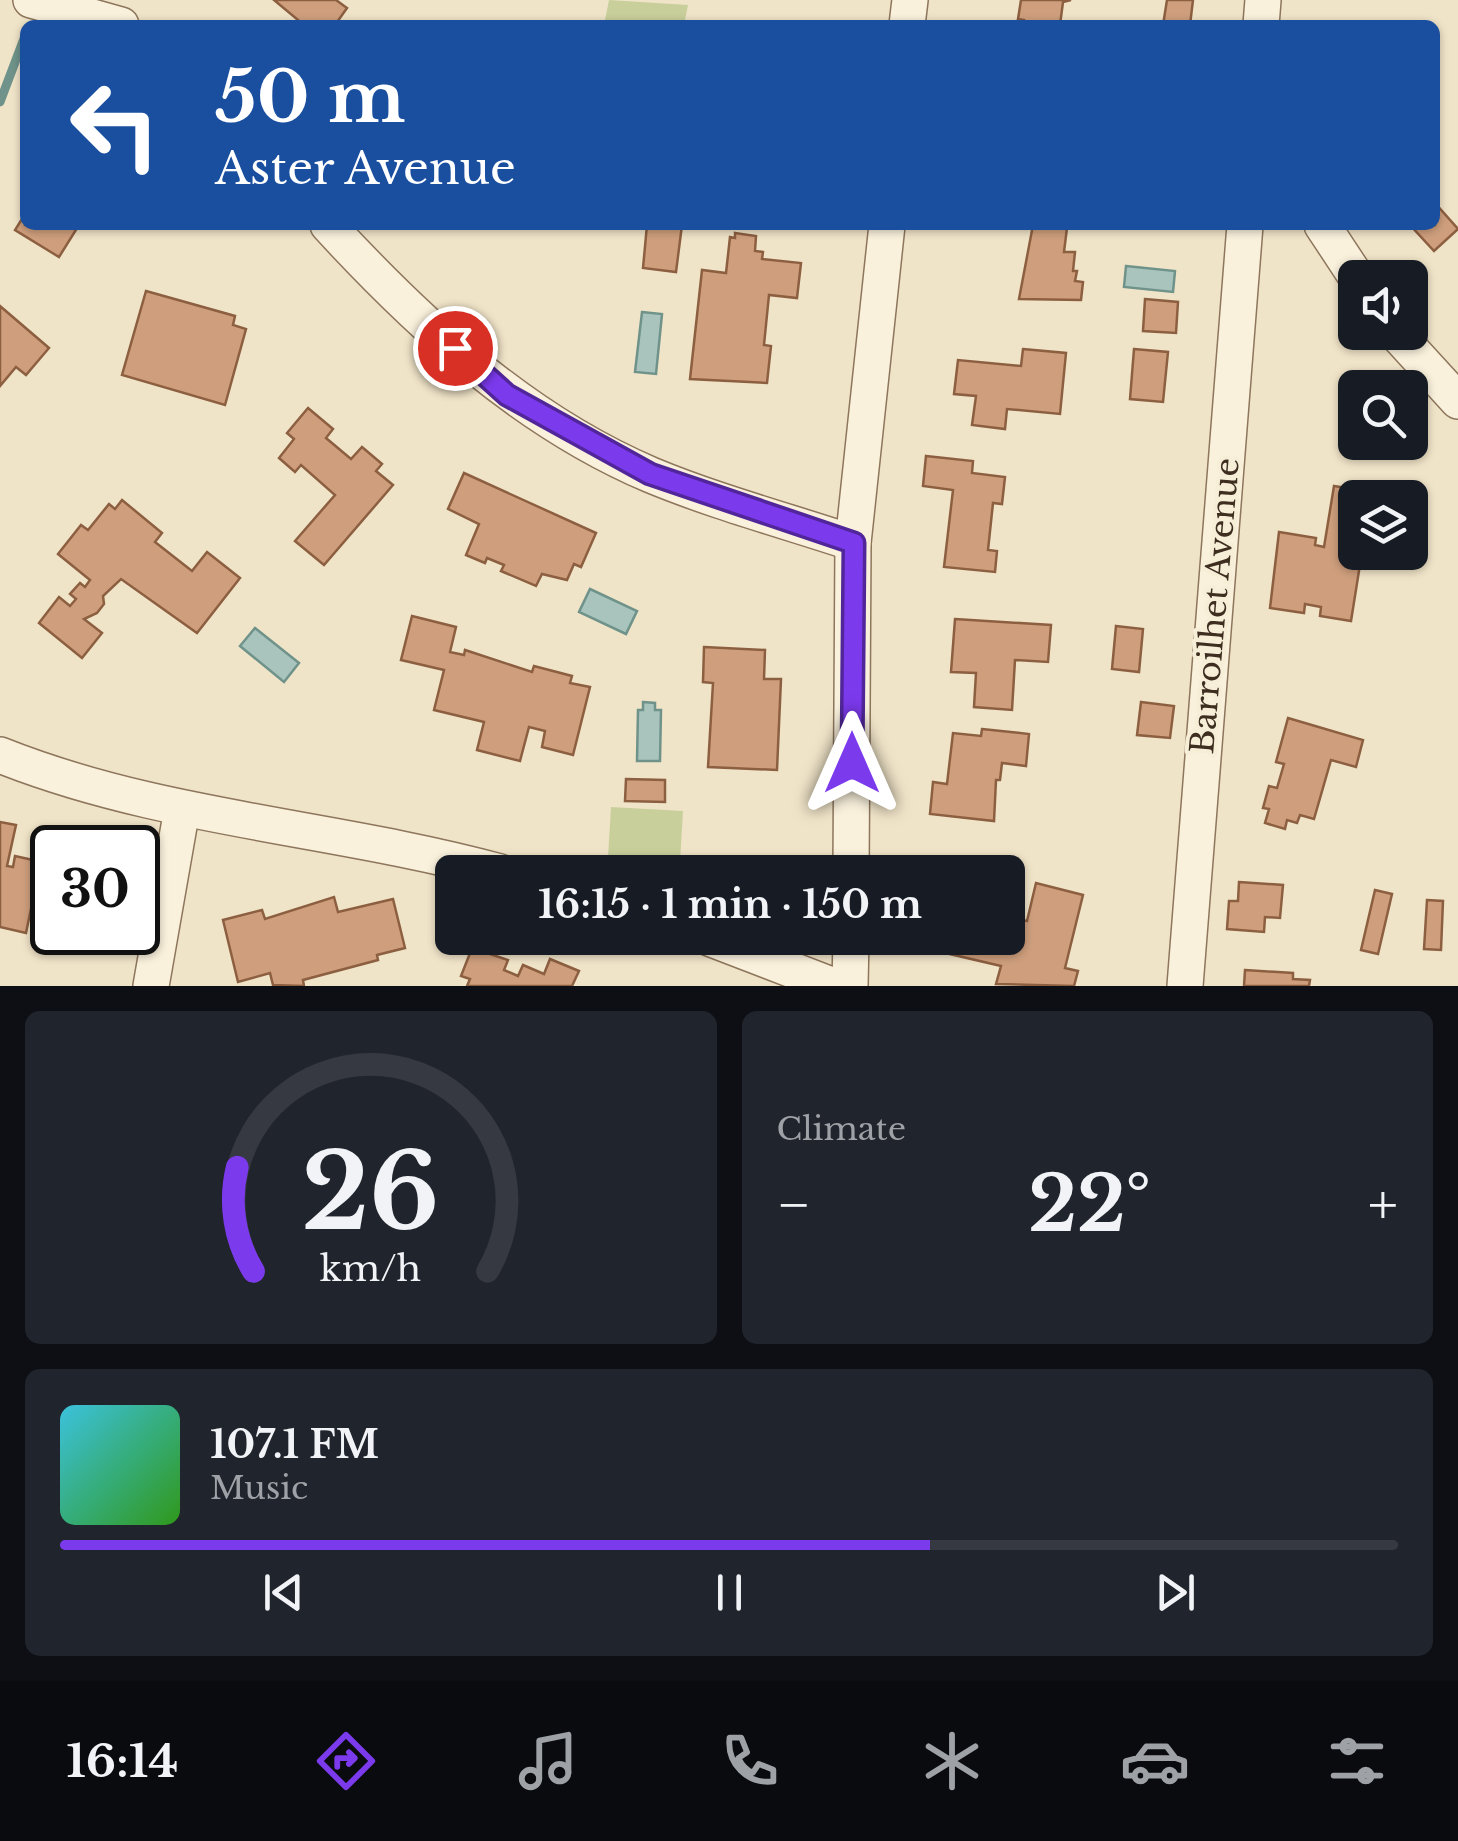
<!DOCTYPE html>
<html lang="en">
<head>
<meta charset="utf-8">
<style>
	body { margin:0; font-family:"Libre Baskerville",serif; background:#20242c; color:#f1f3f6; height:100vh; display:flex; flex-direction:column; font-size:38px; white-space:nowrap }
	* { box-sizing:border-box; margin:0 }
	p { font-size:32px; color:#9ea1a6 }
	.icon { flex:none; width:55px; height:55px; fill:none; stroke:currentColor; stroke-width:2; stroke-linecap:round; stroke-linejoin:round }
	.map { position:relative; height:986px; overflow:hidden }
	.panel { display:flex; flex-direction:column; gap:25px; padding:25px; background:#0d0f14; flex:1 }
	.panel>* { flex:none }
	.banner { position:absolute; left:20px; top:20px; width:1420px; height:210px; border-radius:15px; box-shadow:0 2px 8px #0004; background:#1a4fa0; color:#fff; overflow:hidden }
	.tools { position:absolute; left:1338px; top:260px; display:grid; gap:20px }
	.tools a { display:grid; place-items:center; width:90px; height:90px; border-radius:15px; background:#171b24; box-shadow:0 2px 8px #0004; font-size:50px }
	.speed { position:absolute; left:30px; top:825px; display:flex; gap:20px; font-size:50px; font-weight:700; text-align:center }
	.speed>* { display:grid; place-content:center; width:130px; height:130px; border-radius:50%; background:#171b24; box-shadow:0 2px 8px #0004; line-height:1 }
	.speed .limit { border:5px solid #111; border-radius:15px; background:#fff; color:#111 }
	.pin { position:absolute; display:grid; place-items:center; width:85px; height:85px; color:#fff; margin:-42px; border:5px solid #fff; border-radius:50%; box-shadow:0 2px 10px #0007 }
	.me { position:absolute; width:110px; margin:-55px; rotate:0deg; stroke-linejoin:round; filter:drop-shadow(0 0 8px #0008) }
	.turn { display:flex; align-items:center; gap:35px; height:210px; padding:0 30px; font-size:45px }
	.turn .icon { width:130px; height:130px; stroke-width:2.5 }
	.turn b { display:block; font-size:70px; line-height:85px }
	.big { font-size:75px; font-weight:700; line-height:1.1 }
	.panel .widget { flex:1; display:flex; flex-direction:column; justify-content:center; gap:15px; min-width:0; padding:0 35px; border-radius:15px; background:#20242c }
	.panel .dial { align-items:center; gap:0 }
	.dial svg { height:260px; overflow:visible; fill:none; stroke:#363941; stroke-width:7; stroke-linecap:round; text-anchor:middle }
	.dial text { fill:#f1f3f6; stroke:none }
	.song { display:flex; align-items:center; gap:30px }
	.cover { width:120px; height:120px; border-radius:15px; background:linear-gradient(135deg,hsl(190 70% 55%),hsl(110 70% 35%)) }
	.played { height:10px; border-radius:5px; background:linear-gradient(90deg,#7c3aed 65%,#363941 65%) }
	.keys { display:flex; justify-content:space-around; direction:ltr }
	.heat { display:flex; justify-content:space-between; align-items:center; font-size:55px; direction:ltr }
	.panel .tiles { flex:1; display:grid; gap:25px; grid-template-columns:1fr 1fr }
	.widget:last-child { grid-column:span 2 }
	.trip { position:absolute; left:435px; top:855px; width:590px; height:100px; border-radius:15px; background:#171b24; box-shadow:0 2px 8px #0004; font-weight:700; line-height:100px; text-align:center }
	.menu { display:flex; height:160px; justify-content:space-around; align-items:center; background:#090b0e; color:#9ea1a6 }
	.menu .icon { width:70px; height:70px }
	.menu .current { color:#7c3aed }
	.menu b { font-size:45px; color:#f1f3f6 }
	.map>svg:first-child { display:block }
	.green { fill:#c9cf9b }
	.water { fill:#a9c4bc; stroke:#6f938a; stroke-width:2.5 }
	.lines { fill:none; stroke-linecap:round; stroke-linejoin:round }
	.stream { stroke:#6f938a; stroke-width:9 }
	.building { fill:#cf9f7d; stroke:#8d5f41; stroke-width:2.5 }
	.minor-casing { stroke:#8d765c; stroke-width:38 }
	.minor { stroke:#faf1dc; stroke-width:35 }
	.route-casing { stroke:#51269a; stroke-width:25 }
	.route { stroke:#7c3aed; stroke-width:18 }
	.labels { text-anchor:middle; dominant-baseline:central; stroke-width:8; stroke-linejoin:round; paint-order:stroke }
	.street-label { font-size:32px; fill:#3d2e20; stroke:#f7eed8 }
</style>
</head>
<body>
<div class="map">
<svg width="1458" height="986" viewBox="0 0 1458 986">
	<rect width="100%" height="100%" fill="#f0e4c8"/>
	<!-- green -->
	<g class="green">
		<path d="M 609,0 L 688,5 L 684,25 L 604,25 Z"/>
		<path d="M 611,807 L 683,811 L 680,862 L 608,857 Z"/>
	</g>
	<!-- water -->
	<g class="water">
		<path d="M 1126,266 L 1175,271 L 1173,292 L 1124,287 Z"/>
		<path d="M 642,312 L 662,314 L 656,374 L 635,372 Z"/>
		<path d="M 590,589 L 637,611 L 626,634 L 579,612 Z"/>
		<path d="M 255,628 L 299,663 L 284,682 L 240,646 Z"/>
		<path d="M 643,702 L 655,703 L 655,710 L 661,710 L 660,761 L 637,761 L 638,710 L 643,710 Z"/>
	</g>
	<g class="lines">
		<!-- stream -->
		<path class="stream" d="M 0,102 L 25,36"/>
	</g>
	<!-- building -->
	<g class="building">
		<path d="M 274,0 L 336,0 L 347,8 L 335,25 L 304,25 Z"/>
		<path d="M 1021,0 L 1071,0 L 1063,2 L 1060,25 L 1023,25 L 1024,20 L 1018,19 Z"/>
		<path d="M 1167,0 L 1193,0 L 1190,25 L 1163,25 Z"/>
		<path d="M 1435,203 L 1458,229 L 1434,251 L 1410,225 L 1435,225 Z"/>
		<path d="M 25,214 L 25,225 L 79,225 L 59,257 L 15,230 Z"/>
		<path d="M 647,225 L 682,225 L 676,272 L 643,268 Z"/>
		<path d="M 1033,225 L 1067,228 L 1064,252 L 1075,252 L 1073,271 L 1077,271 L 1075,281 L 1083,282 L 1081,300 L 1019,299 Z"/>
		<path d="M 735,233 L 756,236 L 755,251 L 763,252 L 762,259 L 801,263 L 797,298 L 769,295 L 764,345 L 771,346 L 767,383 L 690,379 L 702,270 L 726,273 L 730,237 L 735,238 Z"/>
		<path d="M 146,291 L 235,316 L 233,325 L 246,329 L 225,405 L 122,375 Z"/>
		<path d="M 1145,299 L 1178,302 L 1176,333 L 1143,331 Z"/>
		<path d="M 0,306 L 49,348 L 26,375 L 16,367 L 0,386 Z"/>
		<path d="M 1023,349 L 1066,353 L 1060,414 L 1007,409 L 1005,429 L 972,425 L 976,396 L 954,394 L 958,360 L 1021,366 Z"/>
		<path d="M 1134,349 L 1168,352 L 1163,402 L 1130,399 Z"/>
		<path d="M 308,408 L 333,429 L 326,438 L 351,459 L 362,447 L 382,464 L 376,471 L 393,485 L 324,565 L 295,541 L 335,495 L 301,465 L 295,472 L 279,458 L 294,439 L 287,433 Z"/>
		<path d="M 926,456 L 973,461 L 972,473 L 1005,477 L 1002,504 L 993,503 L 988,550 L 997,551 L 995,572 L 944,567 L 953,490 L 923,486 Z"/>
		<path d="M 464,473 L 596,533 L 581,567 L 574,564 L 567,580 L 542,574 L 536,586 L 501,571 L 504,565 L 487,558 L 485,563 L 466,555 L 479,524 L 448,509 Z"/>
		<path d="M 1334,486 L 1404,497 L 1355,498 L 1355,552 L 1362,552 L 1351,621 L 1320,616 L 1321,607 L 1305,604 L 1304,613 L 1270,608 L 1279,532 L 1316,538 L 1315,545 L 1324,547 Z"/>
		<path d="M 122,500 L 162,533 L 155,542 L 192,571 L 207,552 L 240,578 L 197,633 L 121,579 L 103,596 L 104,604 L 97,613 L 84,619 L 102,633 L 82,658 L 39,623 L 59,597 L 70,606 L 76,599 L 70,594 L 80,583 L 85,587 L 90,580 L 58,554 L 81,525 L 88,530 L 109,504 L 115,509 Z"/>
		<path d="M 1410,502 L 1419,503 L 1412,548 L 1410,548 Z"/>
		<path d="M 412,616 L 456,627 L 450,652 L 464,655 L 465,650 L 532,672 L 534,666 L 572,676 L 570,683 L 590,687 L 573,755 L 542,747 L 545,731 L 529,727 L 520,761 L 477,750 L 484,722 L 434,710 L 444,670 L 401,660 Z"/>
		<path d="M 955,619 L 1051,625 L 1048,662 L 1015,660 L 1012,710 L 974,707 L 976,673 L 951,672 Z"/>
		<path d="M 1116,626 L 1143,629 L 1139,672 L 1112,669 Z"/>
		<path d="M 704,647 L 765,650 L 764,679 L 781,679 L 777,770 L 708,767 L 713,683 L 703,682 Z"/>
		<path d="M 1141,702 L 1174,706 L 1170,738 L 1137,735 Z"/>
		<path d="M 1288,718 L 1363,740 L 1356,767 L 1331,760 L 1314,819 L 1300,815 L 1297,823 L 1287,820 L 1285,829 L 1265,823 L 1269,809 L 1263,808 L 1269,786 L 1277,788 L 1284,764 L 1276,762 Z"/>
		<path d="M 982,729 L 1029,734 L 1026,766 L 1002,763 L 1000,780 L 996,780 L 994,821 L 930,814 L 933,782 L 947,784 L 953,733 L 981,736 Z"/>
		<path d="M 626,779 L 665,780 L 665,802 L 625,801 Z"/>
		<path d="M 0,822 L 16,825 L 7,866 L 13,867 L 15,856 L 42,862 L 39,876 L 52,879 L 52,908 L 32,904 L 26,933 L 0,927 Z"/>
		<path d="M 1239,882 L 1283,885 L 1280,918 L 1265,917 L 1264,932 L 1227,929 L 1229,901 L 1238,901 Z"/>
		<path d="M 1008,883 L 1022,887 L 1014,918 L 1027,921 L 1036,883 L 1083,895 L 1065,968 L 1078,971 L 1074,986 L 996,984 L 1001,966 L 924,948 L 927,938 L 1008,938 Z"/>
		<path d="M 1375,890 L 1392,894 L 1378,954 L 1361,950 Z"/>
		<path d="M 334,897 L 338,912 L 393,899 L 405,948 L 377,955 L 378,960 L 303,980 L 304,986 L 273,985 L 270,973 L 238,982 L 223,920 L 262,910 L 265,919 Z"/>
		<path d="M 1427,900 L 1443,901 L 1441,950 L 1424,949 Z"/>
		<path d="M 472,948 L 508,960 L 504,970 L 518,976 L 523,965 L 544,974 L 550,959 L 579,971 L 572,986 L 467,986 L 470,979 L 461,976 Z"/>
		<path d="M 1245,970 L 1293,973 L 1293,979 L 1310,980 L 1309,986 L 1244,986 Z"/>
	</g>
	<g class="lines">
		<!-- minor casing -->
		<g class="minor-casing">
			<g id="minor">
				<path d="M 31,0 L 121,25"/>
				<path d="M 907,25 L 910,0"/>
				<path d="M 1261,25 L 1263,0"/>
				<path d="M 328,225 C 420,325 524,421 651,475 C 716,502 787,521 853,543"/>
				<path d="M 1322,225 L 1357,278"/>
				<path d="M 1395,332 L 1458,401"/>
				<path d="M 0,755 C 160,819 335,827 500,872"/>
				<path d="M 851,872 L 853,543 L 887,225"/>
				<path d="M 709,938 L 834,986"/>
				<path d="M 151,986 L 182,809"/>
				<path d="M 850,986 L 851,938"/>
				<path d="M 1185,986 L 1245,225"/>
			</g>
		</g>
		<!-- minor -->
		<use href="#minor" class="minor"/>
	</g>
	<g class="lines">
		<!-- route casing -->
		<g class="route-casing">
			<path id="route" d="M 455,348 L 507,395 L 650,474 L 854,543 L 852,763"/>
		</g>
		<!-- route -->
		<use href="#route" class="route"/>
	</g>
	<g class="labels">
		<!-- street labels -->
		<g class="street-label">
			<text transform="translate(1215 606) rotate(-85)">Barroilhet Avenue</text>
		</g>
	</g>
</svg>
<div class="tools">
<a><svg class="icon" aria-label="sound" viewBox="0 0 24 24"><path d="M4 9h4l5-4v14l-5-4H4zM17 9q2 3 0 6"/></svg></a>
<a><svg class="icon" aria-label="search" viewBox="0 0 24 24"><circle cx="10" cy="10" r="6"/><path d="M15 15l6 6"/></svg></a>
<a><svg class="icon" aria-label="layers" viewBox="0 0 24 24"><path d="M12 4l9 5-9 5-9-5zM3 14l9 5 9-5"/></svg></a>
</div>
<div class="speed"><div class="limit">30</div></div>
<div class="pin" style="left:455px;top:348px;background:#d93025"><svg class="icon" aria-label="arrive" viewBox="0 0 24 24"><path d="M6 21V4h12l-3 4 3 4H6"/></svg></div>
<svg class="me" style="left:852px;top:763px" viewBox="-20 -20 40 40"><path d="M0-17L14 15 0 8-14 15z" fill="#7c3aed" stroke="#fff" stroke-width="4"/></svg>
<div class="trip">16:15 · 1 min · 150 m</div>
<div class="banner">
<div class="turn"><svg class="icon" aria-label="left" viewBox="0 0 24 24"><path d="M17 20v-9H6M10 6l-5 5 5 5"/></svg><div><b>50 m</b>Aster Avenue</div></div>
</div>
</div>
<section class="panel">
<div class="tiles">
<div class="widget dial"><svg viewBox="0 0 100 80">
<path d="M14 69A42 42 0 1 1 86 69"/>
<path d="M14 69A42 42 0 0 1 9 37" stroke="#7c3aed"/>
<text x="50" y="56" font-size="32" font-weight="700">26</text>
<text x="50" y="72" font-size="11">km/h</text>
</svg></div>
<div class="widget"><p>Climate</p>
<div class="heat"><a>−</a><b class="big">22°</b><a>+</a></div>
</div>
<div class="widget">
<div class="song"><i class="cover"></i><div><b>107.1 FM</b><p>Music</p></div></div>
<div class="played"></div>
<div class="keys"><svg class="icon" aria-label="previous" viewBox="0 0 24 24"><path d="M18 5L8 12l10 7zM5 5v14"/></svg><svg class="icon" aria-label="pause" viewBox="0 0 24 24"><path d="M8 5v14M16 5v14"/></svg><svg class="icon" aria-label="next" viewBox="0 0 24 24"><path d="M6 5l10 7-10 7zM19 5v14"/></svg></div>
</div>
</div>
</section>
<nav class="menu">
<b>16:14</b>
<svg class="icon current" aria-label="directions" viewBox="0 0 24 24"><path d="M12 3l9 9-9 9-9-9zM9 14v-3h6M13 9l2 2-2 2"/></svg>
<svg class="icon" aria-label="music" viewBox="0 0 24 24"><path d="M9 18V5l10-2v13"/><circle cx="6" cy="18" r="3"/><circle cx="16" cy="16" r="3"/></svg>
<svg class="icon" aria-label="phone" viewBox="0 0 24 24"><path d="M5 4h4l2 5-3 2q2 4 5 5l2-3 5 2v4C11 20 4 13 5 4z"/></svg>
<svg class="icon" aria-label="climate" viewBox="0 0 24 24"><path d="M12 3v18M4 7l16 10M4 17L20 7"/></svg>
<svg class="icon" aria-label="car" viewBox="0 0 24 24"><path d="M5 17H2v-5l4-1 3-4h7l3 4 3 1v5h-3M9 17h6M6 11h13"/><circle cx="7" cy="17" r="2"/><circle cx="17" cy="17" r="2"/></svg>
<svg class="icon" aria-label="filters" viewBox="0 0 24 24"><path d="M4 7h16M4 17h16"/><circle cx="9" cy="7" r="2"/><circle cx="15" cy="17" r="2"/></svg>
</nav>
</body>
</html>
